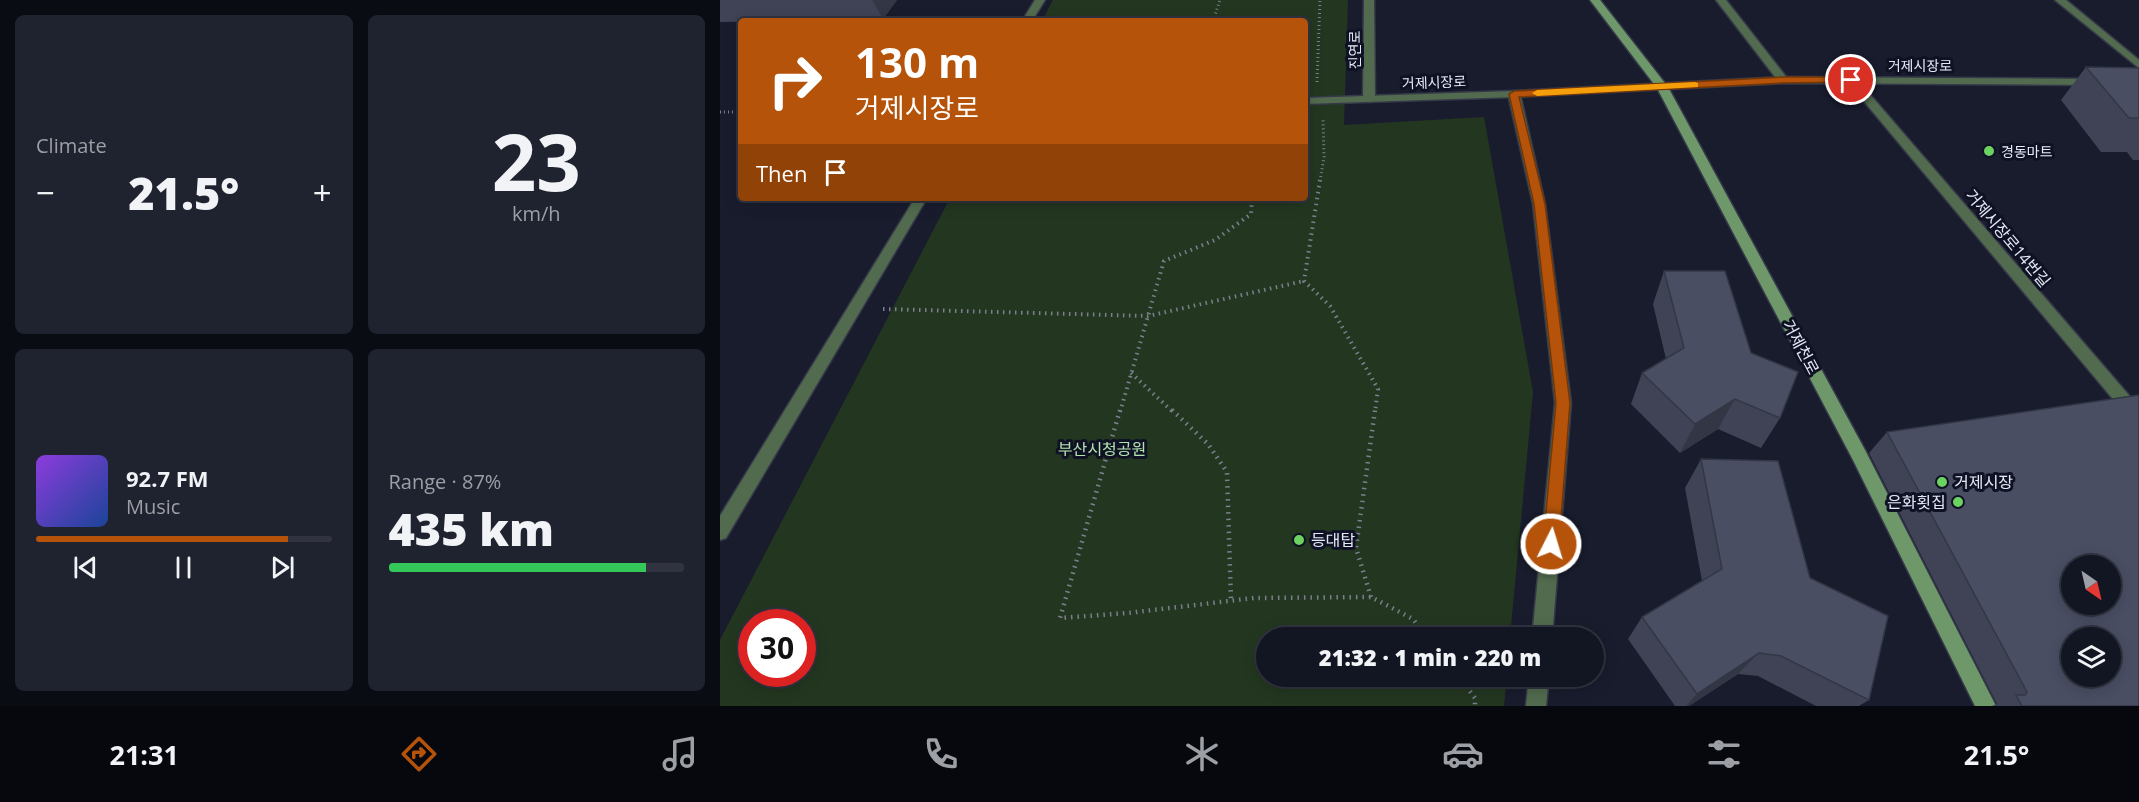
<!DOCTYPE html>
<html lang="en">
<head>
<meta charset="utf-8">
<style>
	body { margin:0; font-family:"Open Sans","Noto Sans KR",sans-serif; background:#1f222f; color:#f1f3f6; height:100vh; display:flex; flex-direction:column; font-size:22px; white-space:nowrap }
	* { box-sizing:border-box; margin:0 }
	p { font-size:20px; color:#9c9fa5 }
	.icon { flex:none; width:33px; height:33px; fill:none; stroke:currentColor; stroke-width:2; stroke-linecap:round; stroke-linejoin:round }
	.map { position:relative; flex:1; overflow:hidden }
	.panel { display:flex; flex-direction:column; gap:15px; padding:15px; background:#0a0c13; width:720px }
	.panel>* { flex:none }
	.hud { position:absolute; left:18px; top:18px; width:570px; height:183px; border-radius:6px; box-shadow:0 3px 15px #0003,0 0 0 2px #313440; background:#b45309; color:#fff; overflow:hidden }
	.needle { width:39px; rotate:146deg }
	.tools { position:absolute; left:1341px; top:555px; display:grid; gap:12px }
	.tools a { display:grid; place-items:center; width:60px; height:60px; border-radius:50%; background:#121522; box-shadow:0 3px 15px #0003,0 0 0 2px #313440; font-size:30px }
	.speed { position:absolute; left:18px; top:609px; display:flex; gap:12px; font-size:30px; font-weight:700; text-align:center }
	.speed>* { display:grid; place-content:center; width:78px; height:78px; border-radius:50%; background:#121522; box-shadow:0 3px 15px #0003,0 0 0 2px #313440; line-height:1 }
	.speed .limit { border:9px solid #d22; background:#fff; color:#111 }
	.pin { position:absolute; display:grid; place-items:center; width:51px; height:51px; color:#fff; margin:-26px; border:3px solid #fff; border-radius:50%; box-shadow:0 2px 6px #0007 }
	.me { position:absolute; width:66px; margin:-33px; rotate:5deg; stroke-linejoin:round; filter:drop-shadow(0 0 4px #0008) }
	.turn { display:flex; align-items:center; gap:21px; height:126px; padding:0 18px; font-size:27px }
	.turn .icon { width:78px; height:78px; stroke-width:2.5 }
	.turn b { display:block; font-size:42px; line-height:51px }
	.then { display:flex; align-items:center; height:57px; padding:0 18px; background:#0003; gap:12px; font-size:22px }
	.big { font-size:45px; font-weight:800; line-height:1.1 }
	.panel .card { flex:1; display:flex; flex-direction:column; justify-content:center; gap:9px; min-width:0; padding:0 21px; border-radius:9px; background:#1f222f }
	.panel .dial { align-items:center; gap:0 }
	.dial b { font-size:78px; line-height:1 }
	.song { display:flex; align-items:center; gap:18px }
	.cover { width:72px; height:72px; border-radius:9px; background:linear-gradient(135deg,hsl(270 70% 55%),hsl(220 70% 35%)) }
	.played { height:6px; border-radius:3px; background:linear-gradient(90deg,#b45309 85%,#313440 85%) }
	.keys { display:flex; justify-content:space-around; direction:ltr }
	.heat { display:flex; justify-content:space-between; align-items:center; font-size:33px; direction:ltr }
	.charge { height:9px; border-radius:4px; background:linear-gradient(90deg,#34c759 87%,#313440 0) }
	.panel .tiles { flex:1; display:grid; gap:15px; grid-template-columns:repeat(2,1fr) }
	.trip { position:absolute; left:536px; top:627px; width:348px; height:60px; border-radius:30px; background:#121522; box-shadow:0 3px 15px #0003,0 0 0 2px #313440; font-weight:800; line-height:60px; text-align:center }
	.dock { display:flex; height:96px; justify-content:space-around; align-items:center; background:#07080e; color:#9c9fa5 }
	.dock .icon { width:42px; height:42px }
	.dock .active { color:#b45309 }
	.dock b { font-size:27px; color:#f1f3f6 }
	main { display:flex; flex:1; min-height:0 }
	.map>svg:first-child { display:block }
	.green { fill:#233720; fill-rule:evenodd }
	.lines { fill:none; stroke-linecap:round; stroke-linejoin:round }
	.minor-casing { stroke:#353949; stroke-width:3 }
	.tertiary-casing { stroke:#353949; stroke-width:3 }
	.secondary-casing { stroke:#353949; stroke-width:3 }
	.path-far2 { stroke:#7b7f8e; stroke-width:3; stroke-dasharray:1 3; stroke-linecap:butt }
	.path-far1 { stroke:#7b7f8e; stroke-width:4; stroke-dasharray:1.5 4.5; stroke-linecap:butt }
	.path { stroke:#7b7f8e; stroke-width:4.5; stroke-dasharray:1.5 5; stroke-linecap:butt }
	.minor { fill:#526b4e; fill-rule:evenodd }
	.tertiary { fill:#526b4e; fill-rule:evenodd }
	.secondary { fill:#6f986a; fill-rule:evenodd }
	.wall { fill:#3f4355 }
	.shaded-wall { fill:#333745 }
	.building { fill:#494e63; stroke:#333745; stroke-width:1.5; fill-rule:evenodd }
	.route { fill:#b45309; stroke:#753606; stroke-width:1.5 }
	.slow { fill:#f59e0b }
	.poi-dot { fill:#6cd362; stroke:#0f1224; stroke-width:2 }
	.labels { text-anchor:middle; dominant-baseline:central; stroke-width:6; stroke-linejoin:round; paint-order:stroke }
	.far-street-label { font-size:14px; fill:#e5e9f5; stroke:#0f1224 }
	.far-poi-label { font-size:14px; fill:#e5e9f5; stroke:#0f1224; text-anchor:start }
	.street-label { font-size:16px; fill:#e5e9f5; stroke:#0f1224 }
	.park-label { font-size:16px; fill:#b3e3ad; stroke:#0f1224 }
	.poi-label { font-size:16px; fill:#e5e9f5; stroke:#0f1224; text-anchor:start }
</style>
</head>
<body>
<main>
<section class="panel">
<div class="tiles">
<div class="card"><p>Climate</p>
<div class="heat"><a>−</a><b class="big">21.5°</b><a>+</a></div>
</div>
<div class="card dial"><b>23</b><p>km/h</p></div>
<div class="card">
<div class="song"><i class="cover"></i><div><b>92.7 FM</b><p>Music</p></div></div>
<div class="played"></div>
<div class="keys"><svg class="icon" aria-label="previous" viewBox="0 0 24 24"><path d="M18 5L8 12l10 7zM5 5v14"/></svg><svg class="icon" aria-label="pause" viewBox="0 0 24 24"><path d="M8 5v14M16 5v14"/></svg><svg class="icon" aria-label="next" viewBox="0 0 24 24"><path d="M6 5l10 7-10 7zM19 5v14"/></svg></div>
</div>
<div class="card"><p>Range · 87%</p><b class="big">435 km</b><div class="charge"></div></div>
</div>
</section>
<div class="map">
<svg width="1419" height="706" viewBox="0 0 1419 706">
	<rect width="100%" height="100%" fill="#181c2d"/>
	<!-- green -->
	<path class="green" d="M 333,0 L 628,0 L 624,125 L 764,117 L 813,392 L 790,637 L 546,638 L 546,676 L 787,677 L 784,706 L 0,706 L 0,640 L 230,198 L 585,198 L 585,21 L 322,21 ZM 32,622 L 82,622 L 82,674 L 32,674 Z"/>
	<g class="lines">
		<!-- minor casing -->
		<g class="minor-casing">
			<g id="minor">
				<path d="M 644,0 L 654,0 L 655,99 L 649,102 L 643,99 Z"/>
				<path d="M 996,0 L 1006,0 L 1067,78 L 1067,82 L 1059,82 Z"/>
				<path d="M 1335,0 L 1346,0 L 1419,60 L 1419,68 Z"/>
				<path d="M 1131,76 L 1135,77 L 1419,407 L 1419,425 L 1413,423 L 1127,81 L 1127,77 Z"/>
				<path d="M 794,91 L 800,94 L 825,204 L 851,403 L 832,638 L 812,638 L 835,403 L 813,204 L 788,94 Z"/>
				<path d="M 809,676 L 829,676 L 826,706 L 806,706 Z"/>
			</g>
		</g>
		<!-- tertiary casing -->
		<g class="tertiary-casing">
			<g id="tertiary">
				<path d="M 315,0 L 325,0 L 312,21 L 302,21 Z"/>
				<path d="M 1063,77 L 1373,79 L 1378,82 L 1373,85 L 1063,83 L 794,97 L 585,104 L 585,98 L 794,91 Z"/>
				<path d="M 195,198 L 207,198 L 6,538 L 0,540 L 0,516 Z"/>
			</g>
		</g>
		<!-- secondary casing -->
		<g class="secondary-casing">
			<path id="secondary" d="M 870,0 L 880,0 L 948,87 L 1145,450 L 1276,706 L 1255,706 L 1133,460 L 937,88 Z"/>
		</g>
		<!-- path-far2 -->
		<g class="path-far2">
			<path d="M 493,21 L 500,0"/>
			<path d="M 597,82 L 600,0"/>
			<path d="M 0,112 L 21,112"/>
			<path d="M 600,181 L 604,157 L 603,119"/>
		</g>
		<!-- path-far1 -->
		<g class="path-far1">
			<path d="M 600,180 L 584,281 L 610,306 L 658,389 L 655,412"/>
			<path d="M 163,309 L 428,316 L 584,281"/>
			<path d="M 411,373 L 453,412"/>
			<path d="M 400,412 L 444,261 L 495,240 L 531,214 L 532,198"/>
		</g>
		<!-- path -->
		<g class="path">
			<path d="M 400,410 L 340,618 L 408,613 L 534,598 L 651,597 L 693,619 L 707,638"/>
			<path d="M 452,410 L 488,444 L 507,472 L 511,601"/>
			<path d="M 651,597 L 636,548 L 655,410"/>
			<path d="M 738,676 L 755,698 L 755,706"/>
		</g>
		<!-- minor -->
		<use href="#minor" class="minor"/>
		<!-- tertiary -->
		<use href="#tertiary" class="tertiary"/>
		<!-- secondary -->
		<use href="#secondary" class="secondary"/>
	</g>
	<!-- wall -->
	<g class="wall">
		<path d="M 0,0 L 177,0 L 163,19 L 0,22 Z"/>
		<path d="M 1366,67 L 1419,68 L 1419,160 L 1413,160 L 1407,152 L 1381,152 L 1341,100 Z"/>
		<path d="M 944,271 L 1031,353 L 1060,418 L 1041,448 L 998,429 L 960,453 L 911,404 L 922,373 L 946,359 L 933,304 Z"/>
		<path d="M 1167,432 L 1419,706 L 1272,706 L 1277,704 L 1149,453 Z"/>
		<path d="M 981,459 L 1090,578 L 1149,700 L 1139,706 L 1096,706 L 1038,676 L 1018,674 L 969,706 L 955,706 L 908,639 L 922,617 L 982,581 L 965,488 Z"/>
	</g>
	<!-- shaded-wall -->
	<g class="shaded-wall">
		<path d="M 152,0 L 177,0 L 163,19 Z"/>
		<path d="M 1015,399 L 998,429 L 960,453 L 975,424 Z"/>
		<path d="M 1039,653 L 1018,674 L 969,706 L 966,706 L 977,694 Z"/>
	</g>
	<!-- building -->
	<g class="building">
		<path d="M 1366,67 L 1419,68 L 1419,118 L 1409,118 Z"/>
		<path d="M 944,271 L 1005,271 L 1031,353 L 1078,372 L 1060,418 L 1015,399 L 975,424 L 922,373 L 964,348 Z"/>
		<path d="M 1419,395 L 1419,706 L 1302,706 L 1296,695 L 1305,695 L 1307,692 L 1167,432 ZM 1352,566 L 1390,566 L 1390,604 L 1352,604 ZM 1352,638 L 1390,638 L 1390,676 L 1352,676 Z"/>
		<path d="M 981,459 L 1058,461 L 1090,578 L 1168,616 L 1149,700 L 1061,656 L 1039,653 L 977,694 L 922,617 L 1002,569 Z"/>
	</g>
	<!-- route -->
	<path class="route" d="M 1063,77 L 1131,77 L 1136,80 L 1131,82 L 1063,83 L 799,97 L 825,204 L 850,403 L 839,544 L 836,549 L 831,551 L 825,549 L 823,544 L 836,403 L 814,204 L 789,94 L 794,91 Z"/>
	<!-- slow -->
	<path class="slow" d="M 975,82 L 978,83 L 978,87 L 817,96 L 812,93 L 817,90 Z"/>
	<!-- markers -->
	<g class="poi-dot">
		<circle cx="1269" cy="151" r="6"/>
		<circle cx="1222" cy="482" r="6"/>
		<circle cx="1238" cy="502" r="6"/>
		<circle cx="579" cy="540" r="6"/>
	</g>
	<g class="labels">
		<!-- far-street labels -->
		<g class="far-street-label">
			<text transform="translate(634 50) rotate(-90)">진연로</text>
			<text x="1200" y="65">거제시장로</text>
			<text transform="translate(714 82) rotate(-2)">거제시장로</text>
		</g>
		<!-- far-poi labels -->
		<g class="far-poi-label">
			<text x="1281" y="151">경동마트</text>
		</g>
		<!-- street labels -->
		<g class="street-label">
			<text transform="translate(1288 238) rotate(50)">거제시장로14번길</text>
			<text transform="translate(1081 347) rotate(62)">거제천로</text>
		</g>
		<!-- park labels -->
		<g class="park-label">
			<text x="382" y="449">부산시청공원</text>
		</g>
		<!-- poi labels -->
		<g class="poi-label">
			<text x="1234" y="482">거제시장</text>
			<text x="1226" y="502" text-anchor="end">은화횟집</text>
			<text x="591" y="540">등대탑</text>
		</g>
	</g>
</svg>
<div class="tools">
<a><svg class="needle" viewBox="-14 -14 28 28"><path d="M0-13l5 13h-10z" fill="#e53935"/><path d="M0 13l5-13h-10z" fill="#9c9fa5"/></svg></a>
<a><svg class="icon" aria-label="layers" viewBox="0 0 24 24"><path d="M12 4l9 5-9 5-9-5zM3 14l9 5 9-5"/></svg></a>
</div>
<div class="speed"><div class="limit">30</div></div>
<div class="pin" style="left:1131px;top:80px;background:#d93025"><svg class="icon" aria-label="arrive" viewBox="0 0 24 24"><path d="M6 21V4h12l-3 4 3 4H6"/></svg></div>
<svg class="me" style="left:831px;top:544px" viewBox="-20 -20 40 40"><circle r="17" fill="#b45309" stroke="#fff" stroke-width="3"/><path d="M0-11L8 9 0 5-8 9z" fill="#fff"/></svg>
<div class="trip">21:32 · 1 min · 220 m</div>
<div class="hud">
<div class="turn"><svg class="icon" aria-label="right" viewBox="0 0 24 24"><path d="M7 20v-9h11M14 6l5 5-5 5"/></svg><div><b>130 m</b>거제시장로</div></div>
<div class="then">Then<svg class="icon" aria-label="arrive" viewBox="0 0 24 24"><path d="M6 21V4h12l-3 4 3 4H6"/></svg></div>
</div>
</div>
</main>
<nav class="dock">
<b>21:31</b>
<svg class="icon active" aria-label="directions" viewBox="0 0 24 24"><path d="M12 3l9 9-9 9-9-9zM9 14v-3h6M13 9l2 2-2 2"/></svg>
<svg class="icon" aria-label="music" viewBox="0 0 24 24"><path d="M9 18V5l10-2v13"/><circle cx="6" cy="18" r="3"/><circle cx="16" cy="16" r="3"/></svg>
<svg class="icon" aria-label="phone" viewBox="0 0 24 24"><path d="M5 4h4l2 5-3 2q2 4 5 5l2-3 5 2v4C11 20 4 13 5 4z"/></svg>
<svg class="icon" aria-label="climate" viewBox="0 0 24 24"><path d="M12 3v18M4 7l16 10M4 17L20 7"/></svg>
<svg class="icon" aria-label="car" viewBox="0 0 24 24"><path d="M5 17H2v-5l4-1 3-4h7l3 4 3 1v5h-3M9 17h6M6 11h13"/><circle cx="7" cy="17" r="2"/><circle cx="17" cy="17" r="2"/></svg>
<svg class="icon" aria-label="filters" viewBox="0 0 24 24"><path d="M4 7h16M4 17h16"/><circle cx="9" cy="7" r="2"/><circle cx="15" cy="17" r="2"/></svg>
<b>21.5°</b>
</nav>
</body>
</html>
